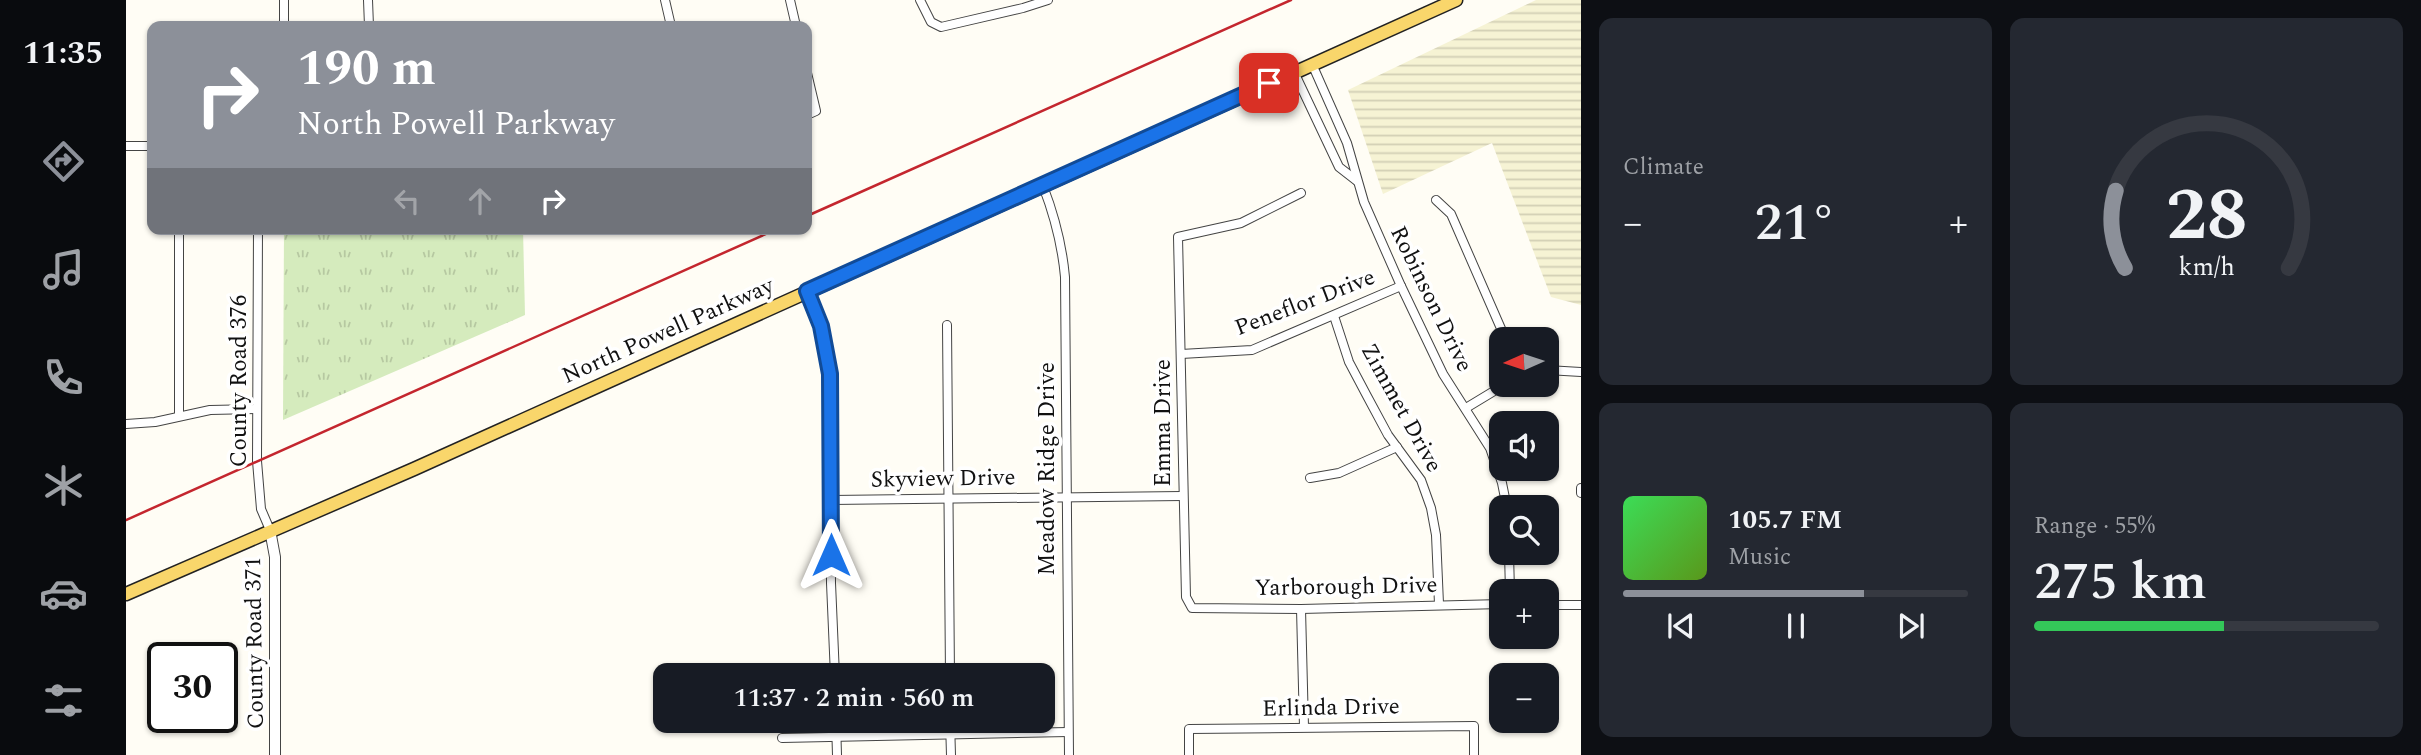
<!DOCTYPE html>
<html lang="en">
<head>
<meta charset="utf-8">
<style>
	body { margin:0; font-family:Spectral,serif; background:#242831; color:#f1f3f6; height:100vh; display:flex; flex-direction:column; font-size:26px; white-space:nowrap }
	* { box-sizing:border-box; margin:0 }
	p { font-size:23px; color:#9ea1a6 }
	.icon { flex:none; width:38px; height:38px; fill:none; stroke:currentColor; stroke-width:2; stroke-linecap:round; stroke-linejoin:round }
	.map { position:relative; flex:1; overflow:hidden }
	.panel { display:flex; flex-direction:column; gap:18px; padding:18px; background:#0d0f14; width:840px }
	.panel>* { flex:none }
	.top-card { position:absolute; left:21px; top:21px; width:665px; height:214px; border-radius:14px; box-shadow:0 2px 5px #0004; background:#8c9099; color:#fff; overflow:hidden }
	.needle { width:46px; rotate:267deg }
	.buttons { position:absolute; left:1363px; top:327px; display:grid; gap:14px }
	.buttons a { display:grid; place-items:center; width:70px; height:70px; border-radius:14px; background:#171b24; box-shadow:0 2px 5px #0004; font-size:35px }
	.speed { position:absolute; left:21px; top:642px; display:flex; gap:14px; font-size:35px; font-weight:700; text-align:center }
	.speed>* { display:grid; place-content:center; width:91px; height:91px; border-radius:50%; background:#171b24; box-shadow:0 2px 5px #0004; line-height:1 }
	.speed .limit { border:4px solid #111; border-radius:10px; background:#fff; color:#111 }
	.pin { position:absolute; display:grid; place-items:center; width:60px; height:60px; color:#fff; margin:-30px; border-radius:14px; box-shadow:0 4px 10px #0006 }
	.me { position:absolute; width:77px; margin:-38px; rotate:0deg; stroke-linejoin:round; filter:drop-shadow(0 0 5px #0008) }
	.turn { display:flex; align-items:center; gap:24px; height:147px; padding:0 35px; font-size:32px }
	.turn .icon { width:91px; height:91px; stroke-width:2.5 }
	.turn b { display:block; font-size:49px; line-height:60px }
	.lanes { display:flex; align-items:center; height:66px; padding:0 35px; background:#0003; justify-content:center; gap:35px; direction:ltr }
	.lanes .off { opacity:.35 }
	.big { font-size:52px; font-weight:600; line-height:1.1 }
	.panel .widget { flex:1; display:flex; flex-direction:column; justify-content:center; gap:10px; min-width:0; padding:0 24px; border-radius:14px; background:#242831 }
	.panel .dial { align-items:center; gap:0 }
	.dial svg { height:182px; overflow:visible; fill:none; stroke:#363941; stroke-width:7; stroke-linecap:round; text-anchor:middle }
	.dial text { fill:#f1f3f6; stroke:none }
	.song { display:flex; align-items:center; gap:21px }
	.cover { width:84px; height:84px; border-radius:10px; background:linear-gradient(135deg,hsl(130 70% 55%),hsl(90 70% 35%)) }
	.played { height:7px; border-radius:4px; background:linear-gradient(90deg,#8c9099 70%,#363941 70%) }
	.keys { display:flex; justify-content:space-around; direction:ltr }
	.heat { display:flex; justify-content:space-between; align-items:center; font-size:38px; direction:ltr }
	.charge { height:10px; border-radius:5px; background:linear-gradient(90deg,#34c759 55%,#363941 0) }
	.panel .tiles { flex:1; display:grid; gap:18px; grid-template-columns:repeat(2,1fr) }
	.trip { position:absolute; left:527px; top:663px; width:402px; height:70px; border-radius:14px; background:#171b24; box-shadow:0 2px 5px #0004; font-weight:600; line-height:70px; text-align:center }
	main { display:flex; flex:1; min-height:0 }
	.tab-bar { display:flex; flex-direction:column; width:126px; justify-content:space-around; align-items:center; background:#090b0e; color:#9ea1a6 }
	.tab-bar .icon { width:49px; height:49px }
	.tab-bar .selected { color:#8c9099 }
	.tab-bar b { font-size:32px; color:#f1f3f6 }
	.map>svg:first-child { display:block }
	.farmland { fill:url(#farmland-rules) }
	.grass { fill:url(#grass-tufts) }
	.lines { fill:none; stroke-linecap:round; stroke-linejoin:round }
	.minor-casing { stroke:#444; stroke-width:10 }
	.tertiary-casing { stroke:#444; stroke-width:12 }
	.primary-casing { stroke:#222; stroke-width:15 }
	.minor { stroke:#fff; stroke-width:8 }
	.tertiary { stroke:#fff; stroke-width:10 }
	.primary { stroke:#f9d66b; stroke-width:12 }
	.rail { stroke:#c4262e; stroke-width:2.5 }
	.route-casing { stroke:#114b97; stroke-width:18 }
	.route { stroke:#1a73e8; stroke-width:12 }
	.labels { text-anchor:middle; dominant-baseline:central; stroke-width:7; stroke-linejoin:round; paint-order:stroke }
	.street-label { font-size:23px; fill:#111; stroke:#fff }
</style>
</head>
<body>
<main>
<nav class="tab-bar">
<b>11:35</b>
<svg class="icon selected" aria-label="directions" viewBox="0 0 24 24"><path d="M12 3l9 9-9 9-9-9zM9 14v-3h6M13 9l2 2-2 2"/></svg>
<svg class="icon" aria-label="music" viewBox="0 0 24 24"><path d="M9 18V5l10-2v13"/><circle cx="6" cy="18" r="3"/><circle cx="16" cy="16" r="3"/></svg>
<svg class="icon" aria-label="phone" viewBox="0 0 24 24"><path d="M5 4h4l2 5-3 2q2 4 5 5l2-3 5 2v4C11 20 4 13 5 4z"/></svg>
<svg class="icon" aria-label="climate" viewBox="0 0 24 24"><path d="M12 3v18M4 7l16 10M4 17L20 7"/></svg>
<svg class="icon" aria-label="car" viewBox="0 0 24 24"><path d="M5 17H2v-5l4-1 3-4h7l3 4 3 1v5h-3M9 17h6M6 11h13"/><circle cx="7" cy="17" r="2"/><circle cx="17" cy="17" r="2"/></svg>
<svg class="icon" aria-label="filters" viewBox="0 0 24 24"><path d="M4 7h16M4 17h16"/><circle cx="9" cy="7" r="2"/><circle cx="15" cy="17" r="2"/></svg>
</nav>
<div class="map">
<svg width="1455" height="755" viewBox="0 0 1455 755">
	<defs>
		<pattern id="farmland-rules" width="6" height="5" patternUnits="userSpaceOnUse" patternTransform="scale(1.75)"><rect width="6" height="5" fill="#f6f3d4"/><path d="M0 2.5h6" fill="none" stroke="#d2cfb5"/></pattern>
		<pattern id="grass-tufts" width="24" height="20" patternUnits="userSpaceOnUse" patternTransform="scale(1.75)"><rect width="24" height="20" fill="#d5ebbd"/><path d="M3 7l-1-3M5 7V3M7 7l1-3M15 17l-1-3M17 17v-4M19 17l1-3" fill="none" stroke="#b6c8a1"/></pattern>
	</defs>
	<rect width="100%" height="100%" fill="#fffdf5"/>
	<!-- farmland -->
	<path class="farmland" d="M 1410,0 L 1455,0 L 1455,305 L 1425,297 L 1366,143 L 1257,194 L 1222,90 Z"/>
	<!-- grass -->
	<path class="grass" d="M 158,229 L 397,229 L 399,315 L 157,420 Z"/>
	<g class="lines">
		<!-- minor casing -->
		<g class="minor-casing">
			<g id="minor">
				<path d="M 158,0 L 158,26"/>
				<path d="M 242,0 L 243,26"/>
				<path d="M 539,0 L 545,26"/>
				<path d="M 664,0 L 670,26"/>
				<path d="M 794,0 L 805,22 L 815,27 L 897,8 L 922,0"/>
				<path d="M 1186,64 L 1221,143 L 1238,202 L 1275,286 L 1317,374 L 1364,448 L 1376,483 L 1381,508"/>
				<path d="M 1168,72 L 1213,167 L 1231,181"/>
				<path d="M 681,73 L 690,111 L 681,115"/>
				<path d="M 0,146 L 26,146"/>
				<path d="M 917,186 C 929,217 936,244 939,277 L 943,755"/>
				<path d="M 1175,193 L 1115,223 L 1052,237 L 1060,597 L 1066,608 L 1175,609 L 1376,604"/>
				<path d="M 1310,200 L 1325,214 L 1380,340"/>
				<path d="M 53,229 L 53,416"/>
				<path d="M 132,229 L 131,461 L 135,509 L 144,530"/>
				<path d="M 681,291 L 695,325 L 704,374 L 705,583 L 709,676"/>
				<path d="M 1208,316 L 1223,362 L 1241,396 L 1262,435 L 1295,480 L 1305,508 L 1310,535 L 1313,604"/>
				<path d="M 821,325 L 824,676"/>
				<path d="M 1055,354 L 1126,350 L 1275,286"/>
				<path d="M 1421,370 L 1455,372"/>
				<path d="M 1340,408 L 1378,385"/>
				<path d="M 0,424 L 29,422 L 84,410 L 131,409"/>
				<path d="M 1184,478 L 1213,473 L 1271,447"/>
				<path d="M 1455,488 L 1455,493"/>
				<path d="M 705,500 L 1056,496"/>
				<path d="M 1383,553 L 1384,592"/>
				<path d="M 1421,605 L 1455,605"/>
				<path d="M 1175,609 L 1178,727"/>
				<path d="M 710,721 L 711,755"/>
				<path d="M 824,721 L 825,755"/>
				<path d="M 656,738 L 942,732"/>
				<path d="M 1063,755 L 1063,729 L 1348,726 L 1348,755"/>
			</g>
		</g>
		<!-- tertiary casing -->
		<g class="tertiary-casing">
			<path id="tertiary" d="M 144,530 L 149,557 L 149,755"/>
		</g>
		<!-- primary casing -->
		<g class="primary-casing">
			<path id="primary" d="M 0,594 L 288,469 L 1330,0"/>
		</g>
		<!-- minor -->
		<use href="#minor" class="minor"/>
		<!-- tertiary -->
		<use href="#tertiary" class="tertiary"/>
		<!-- primary -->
		<use href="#primary" class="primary"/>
		<!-- rail -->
		<g class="rail">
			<path d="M 681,216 L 1165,0"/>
			<path d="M 0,520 L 651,229"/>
		</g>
	</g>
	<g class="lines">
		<!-- route casing -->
		<g class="route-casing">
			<path id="route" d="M 705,555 L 704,374 L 695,326 L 681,291 L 1143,83"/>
		</g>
		<!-- route -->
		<use href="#route" class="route"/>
	</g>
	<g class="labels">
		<!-- street labels -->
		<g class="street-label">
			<text transform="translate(1305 299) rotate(64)">Robinson Drive</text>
			<text transform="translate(1179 303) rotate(-21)">Peneflor Drive</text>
			<text transform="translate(542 331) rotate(-24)">North Powell Parkway</text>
			<text transform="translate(113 381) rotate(-90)">County Road 376</text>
			<text transform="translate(1275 408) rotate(61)">Zimmet Drive</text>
			<text transform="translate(1037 423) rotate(-90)">Emma Drive</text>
			<text transform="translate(921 469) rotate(-90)">Meadow Ridge Drive</text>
			<text transform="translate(817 479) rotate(-1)">Skyview Drive</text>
			<text transform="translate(1220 587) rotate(-1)">Yarborough Drive</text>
			<text transform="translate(129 643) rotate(-91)">County Road 371</text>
			<text transform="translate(1205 708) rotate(-1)">Erlinda Drive</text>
		</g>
	</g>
</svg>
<div class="buttons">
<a><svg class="needle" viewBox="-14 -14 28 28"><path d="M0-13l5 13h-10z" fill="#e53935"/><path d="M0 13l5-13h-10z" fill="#9ea1a6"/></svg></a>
<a><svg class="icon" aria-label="sound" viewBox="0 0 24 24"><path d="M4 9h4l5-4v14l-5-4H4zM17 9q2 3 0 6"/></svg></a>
<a><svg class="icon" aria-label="search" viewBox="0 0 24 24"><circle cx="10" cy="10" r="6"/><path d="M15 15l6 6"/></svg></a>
<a>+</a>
<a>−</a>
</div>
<div class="speed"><div class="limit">30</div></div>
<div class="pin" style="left:1143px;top:83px;background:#d93025"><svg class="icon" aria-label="arrive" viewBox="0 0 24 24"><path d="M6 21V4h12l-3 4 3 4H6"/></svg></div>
<svg class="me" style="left:705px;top:555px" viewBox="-20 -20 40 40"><path d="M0-17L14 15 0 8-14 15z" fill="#1a73e8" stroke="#fff" stroke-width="4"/></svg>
<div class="trip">11:37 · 2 min · 560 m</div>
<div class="top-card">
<div class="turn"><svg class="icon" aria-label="right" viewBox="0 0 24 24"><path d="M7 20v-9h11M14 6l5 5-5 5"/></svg><div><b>190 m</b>North Powell Parkway</div></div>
<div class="lanes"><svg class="icon off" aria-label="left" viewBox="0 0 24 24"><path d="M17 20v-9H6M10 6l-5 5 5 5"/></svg><svg class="icon off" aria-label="ahead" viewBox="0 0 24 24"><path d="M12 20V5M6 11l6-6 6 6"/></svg><svg class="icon" aria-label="right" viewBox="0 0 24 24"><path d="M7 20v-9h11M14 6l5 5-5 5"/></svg></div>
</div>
</div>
<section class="panel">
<div class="tiles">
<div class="widget"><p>Climate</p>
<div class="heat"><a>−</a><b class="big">21°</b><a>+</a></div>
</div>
<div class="widget dial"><svg viewBox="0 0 100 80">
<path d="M14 69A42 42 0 1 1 86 69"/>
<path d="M14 69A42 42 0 0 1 10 35" stroke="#8c9099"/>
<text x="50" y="56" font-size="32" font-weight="700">28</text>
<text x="50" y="72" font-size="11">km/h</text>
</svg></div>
<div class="widget">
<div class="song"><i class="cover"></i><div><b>105.7 FM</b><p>Music</p></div></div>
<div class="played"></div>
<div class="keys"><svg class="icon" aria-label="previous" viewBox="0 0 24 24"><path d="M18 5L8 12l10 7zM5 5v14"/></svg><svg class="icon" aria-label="pause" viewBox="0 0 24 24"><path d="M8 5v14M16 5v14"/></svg><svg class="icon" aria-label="next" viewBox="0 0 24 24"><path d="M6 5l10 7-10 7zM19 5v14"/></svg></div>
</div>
<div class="widget"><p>Range · 55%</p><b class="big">275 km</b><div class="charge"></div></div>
</div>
</section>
</main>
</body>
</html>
